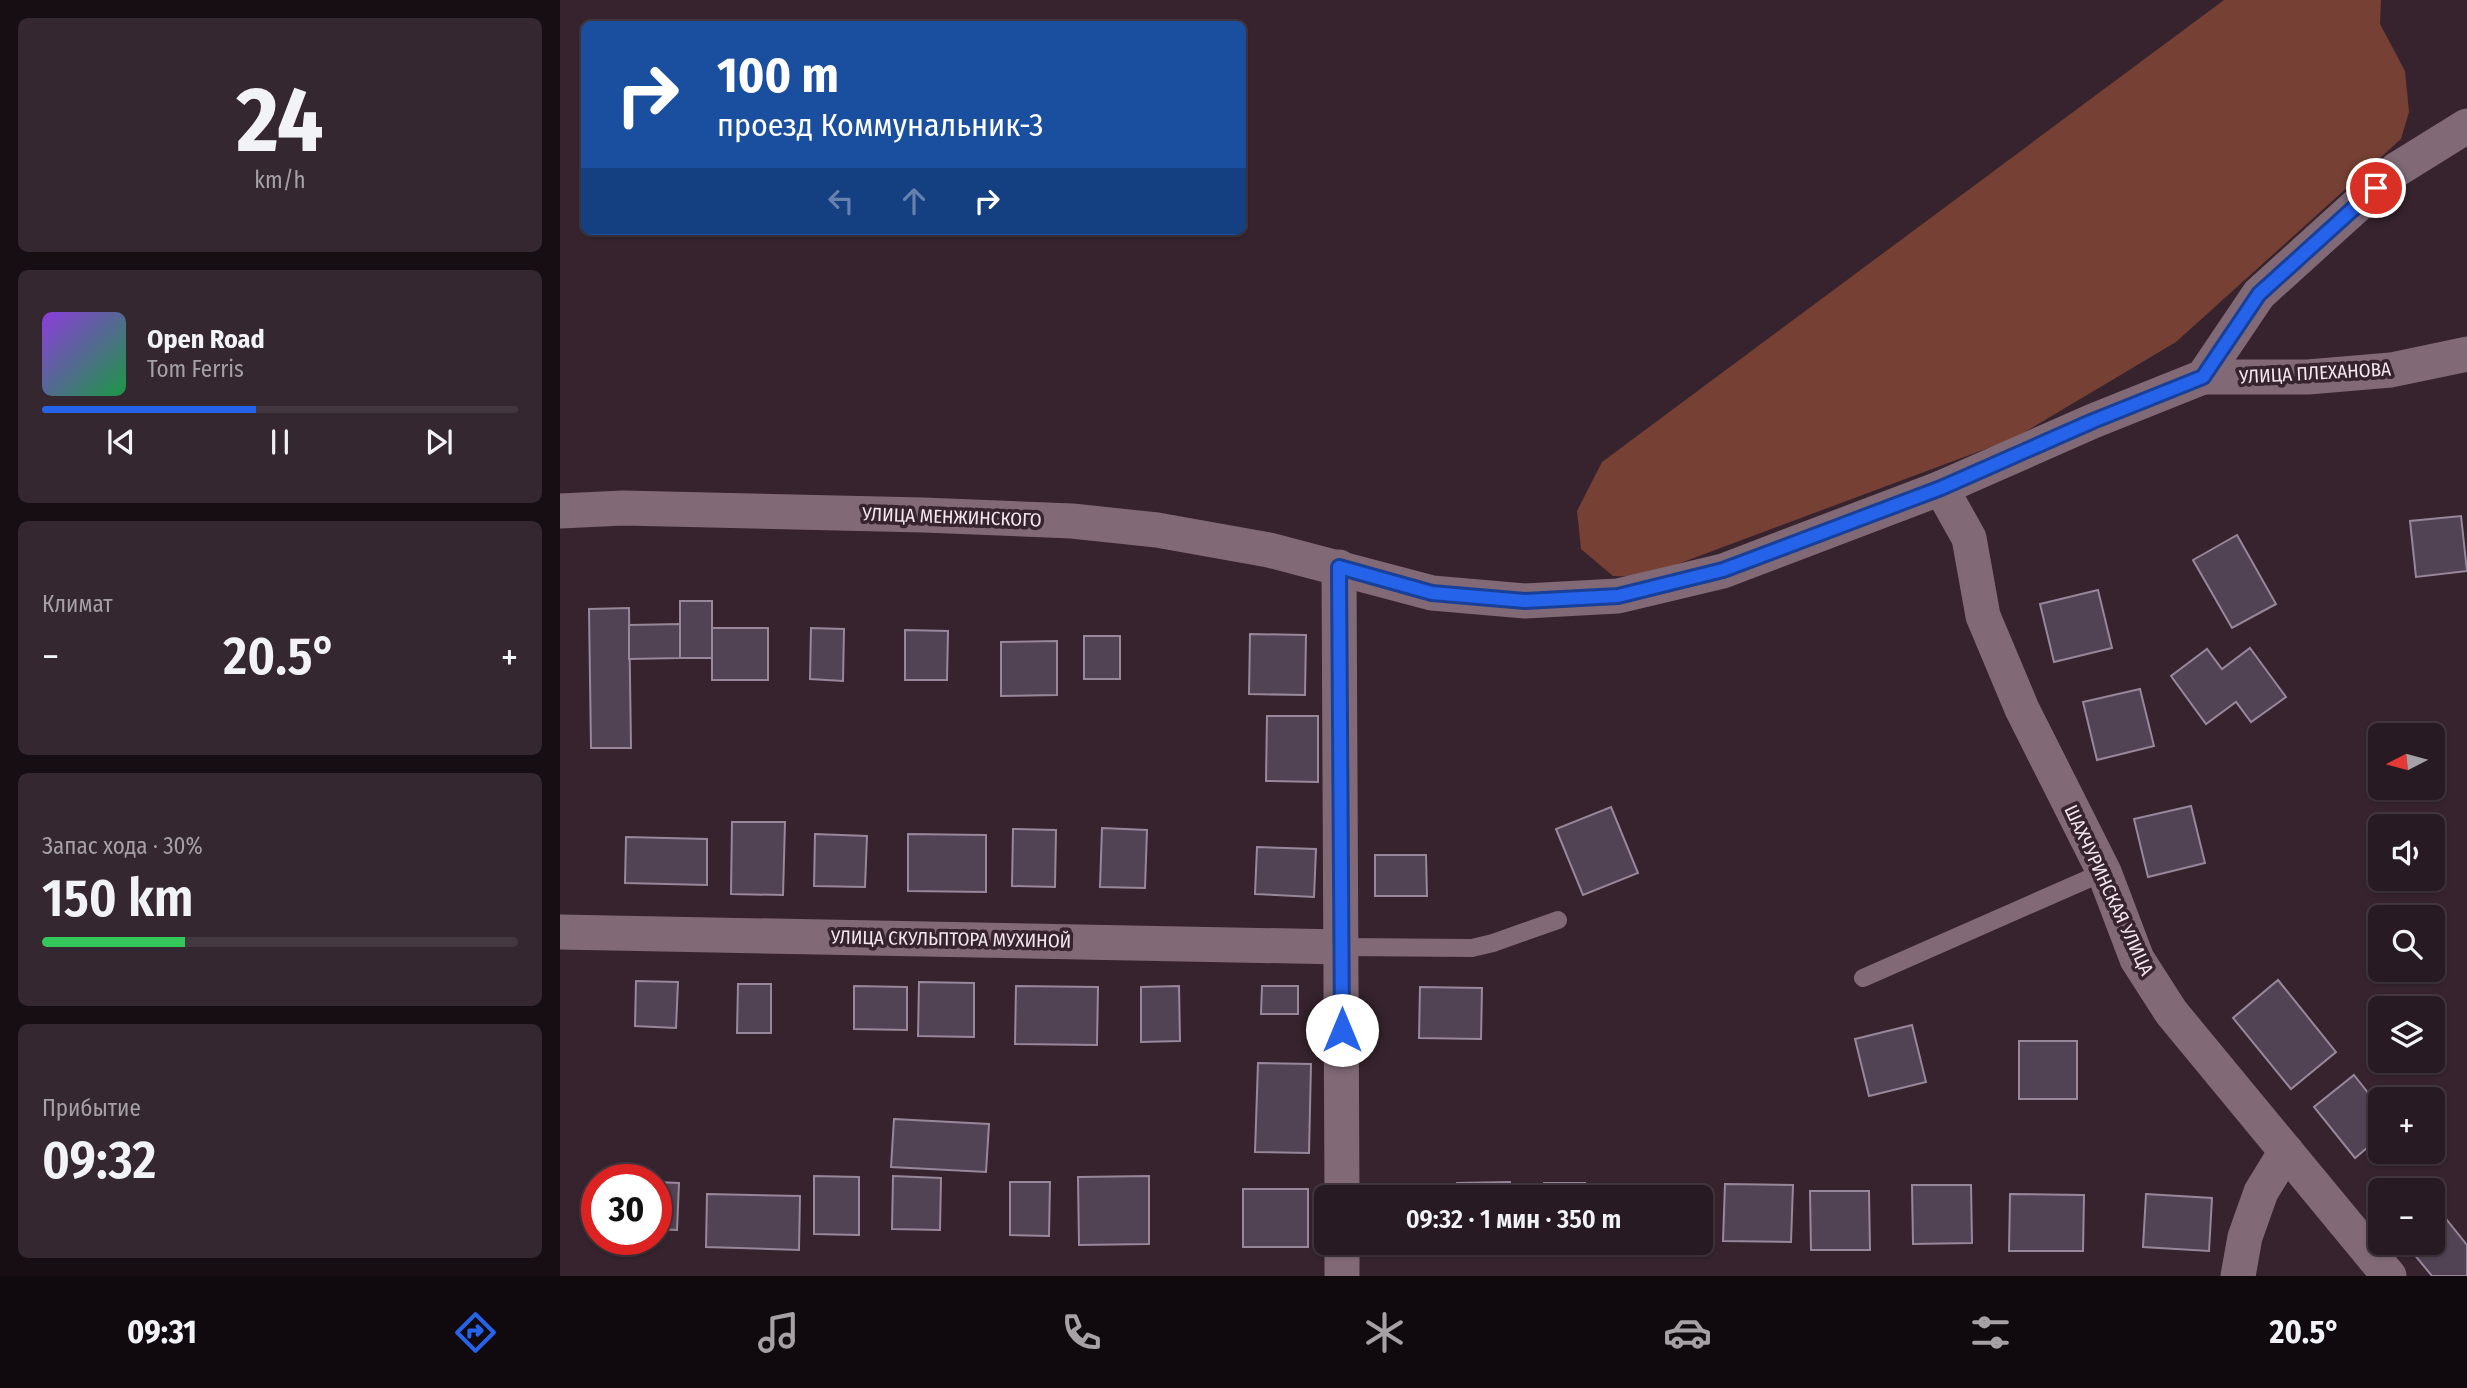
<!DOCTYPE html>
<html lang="ru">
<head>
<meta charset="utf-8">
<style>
	body { margin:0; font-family:"Fira Sans Condensed",sans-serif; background:#34272f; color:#f1f3f6; height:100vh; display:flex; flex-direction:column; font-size:26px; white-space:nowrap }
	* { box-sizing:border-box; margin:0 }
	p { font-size:23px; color:#a5a1a5 }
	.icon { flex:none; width:38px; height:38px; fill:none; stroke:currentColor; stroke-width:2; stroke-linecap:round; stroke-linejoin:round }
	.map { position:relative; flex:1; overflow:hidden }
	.side { display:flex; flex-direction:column; gap:18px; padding:18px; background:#160e13; width:560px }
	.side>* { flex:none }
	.top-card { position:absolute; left:21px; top:21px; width:665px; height:214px; border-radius:10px; box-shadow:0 2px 5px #0004,0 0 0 2px #443840; background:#1a4fa0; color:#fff; overflow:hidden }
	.needle { width:46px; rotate:264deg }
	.fabs { position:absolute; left:1808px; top:723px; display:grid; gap:14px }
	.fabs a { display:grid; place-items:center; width:77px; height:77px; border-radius:10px; background:#281a22; box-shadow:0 2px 5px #0004,0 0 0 2px #443840; font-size:35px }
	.speed { position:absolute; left:21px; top:1164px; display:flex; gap:14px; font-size:35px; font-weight:700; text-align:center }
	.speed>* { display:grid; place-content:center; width:91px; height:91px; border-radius:50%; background:#281a22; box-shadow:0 2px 5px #0004,0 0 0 2px #443840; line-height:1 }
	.speed .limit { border:10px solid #d22; background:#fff; color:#111 }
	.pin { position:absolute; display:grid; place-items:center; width:60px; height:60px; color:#fff; margin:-30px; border:4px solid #fff; border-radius:50%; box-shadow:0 2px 7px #0007 }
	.me { position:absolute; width:77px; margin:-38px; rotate:0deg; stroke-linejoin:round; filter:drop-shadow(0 0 5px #0008) }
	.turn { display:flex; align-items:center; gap:24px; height:147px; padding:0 21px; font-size:32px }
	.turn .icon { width:91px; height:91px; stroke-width:2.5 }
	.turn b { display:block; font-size:49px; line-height:60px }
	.lanes { display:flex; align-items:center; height:66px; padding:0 21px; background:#0003; justify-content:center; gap:35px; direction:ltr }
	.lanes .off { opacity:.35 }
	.big { font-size:52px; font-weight:600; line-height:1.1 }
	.side .tile { flex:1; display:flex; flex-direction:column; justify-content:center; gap:10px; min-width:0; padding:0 24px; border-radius:10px; background:#34272f }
	.side .dial { align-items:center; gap:0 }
	.dial b { font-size:91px; line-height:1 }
	.song { display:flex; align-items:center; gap:21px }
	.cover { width:84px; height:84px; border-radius:10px; background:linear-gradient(135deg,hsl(270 70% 55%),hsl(140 70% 35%)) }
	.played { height:7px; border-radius:4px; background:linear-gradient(90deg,#2563eb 45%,#443840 45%) }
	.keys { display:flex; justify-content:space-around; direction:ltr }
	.heat { display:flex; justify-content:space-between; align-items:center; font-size:38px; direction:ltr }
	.charge { height:10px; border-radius:5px; background:linear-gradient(90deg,#34c759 30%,#443840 0) }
	.trip { position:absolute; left:754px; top:1185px; width:399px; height:70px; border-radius:10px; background:#281a22; box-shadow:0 2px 5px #0004,0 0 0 2px #443840; font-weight:600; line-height:70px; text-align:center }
	.menu { display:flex; height:112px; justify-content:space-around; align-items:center; background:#100a0e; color:#a5a1a5 }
	.menu .icon { width:49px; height:49px }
	.menu .selected { color:#2563eb }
	.menu b { font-size:32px; color:#f1f3f6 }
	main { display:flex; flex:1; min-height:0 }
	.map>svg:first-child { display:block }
	.green { fill:#764034 }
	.building { fill:#514354; stroke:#98879b; stroke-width:2 }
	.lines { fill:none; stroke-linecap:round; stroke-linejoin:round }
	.lane { stroke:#816a76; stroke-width:18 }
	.street { stroke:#816a76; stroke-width:35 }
	.route-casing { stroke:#184099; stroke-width:18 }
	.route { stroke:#2563eb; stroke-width:12 }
	.labels { text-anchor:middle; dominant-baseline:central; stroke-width:7; stroke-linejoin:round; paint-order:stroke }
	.street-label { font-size:19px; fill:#f4e6ed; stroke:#36232d }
</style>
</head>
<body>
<main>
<section class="side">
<div class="tile dial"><b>24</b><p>km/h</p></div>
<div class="tile">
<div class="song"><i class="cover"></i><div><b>Open Road</b><p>Tom Ferris</p></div></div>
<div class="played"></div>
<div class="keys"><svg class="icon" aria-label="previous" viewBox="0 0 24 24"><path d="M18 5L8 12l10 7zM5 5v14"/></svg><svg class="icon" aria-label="pause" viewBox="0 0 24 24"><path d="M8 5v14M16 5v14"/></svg><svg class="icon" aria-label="next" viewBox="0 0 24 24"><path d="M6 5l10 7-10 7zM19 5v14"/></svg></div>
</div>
<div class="tile"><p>Климат</p>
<div class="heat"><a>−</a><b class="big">20.5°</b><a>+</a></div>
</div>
<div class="tile"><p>Запас хода · 30%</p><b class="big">150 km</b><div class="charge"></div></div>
<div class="tile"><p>Прибытие</p><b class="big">09:32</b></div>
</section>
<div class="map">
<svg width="1907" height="1276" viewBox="0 0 1907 1276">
	<rect width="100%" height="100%" fill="#36232d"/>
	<!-- green -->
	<path class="green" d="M 1664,0 L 1821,0 L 1820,24 L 1845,71 L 1849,112 L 1841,139 L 1616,342 L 1455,438 L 1083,577 L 1053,576 L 1021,549 L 1017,511 L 1042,462 Z"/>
	<!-- building -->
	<g class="building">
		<path d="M 1901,516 L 1907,571 L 1856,577 L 1850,521 Z"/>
		<path d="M 1677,535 L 1716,604 L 1672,628 L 1633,560 Z"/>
		<path d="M 1538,590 L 1552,648 L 1494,662 L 1480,604 Z"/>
		<rect x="120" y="601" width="32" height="57"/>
		<path d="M 69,608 L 71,748 L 31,748 L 29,609 Z"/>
		<path d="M 120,624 L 120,658 L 69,659 L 69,625 Z"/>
		<rect x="152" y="628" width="56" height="52"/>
		<path d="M 251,628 L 284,629 L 283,681 L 250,679 Z"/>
		<path d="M 345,630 L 388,631 L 387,680 L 345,680 Z"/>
		<path d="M 690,634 L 746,635 L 745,695 L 689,694 Z"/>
		<rect x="524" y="636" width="36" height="43"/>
		<path d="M 497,641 L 497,695 L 441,696 L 441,642 Z"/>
		<path d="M 1690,648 L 1726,697 L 1691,722 L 1676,702 L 1646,724 L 1611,676 L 1647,649 L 1662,669 Z"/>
		<path d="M 1580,689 L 1594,746 L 1537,760 L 1523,702 Z"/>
		<path d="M 707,716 L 758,716 L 758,782 L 706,781 Z"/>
		<path d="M 1631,806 L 1645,863 L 1588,877 L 1574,819 Z"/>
		<path d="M 1051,807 L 1078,873 L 1023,895 L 996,829 Z"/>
		<path d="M 172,822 L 225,822 L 223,895 L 171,894 Z"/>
		<path d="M 542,828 L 587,830 L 585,888 L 540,887 Z"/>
		<path d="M 453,829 L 496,830 L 495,887 L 452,886 Z"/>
		<path d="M 255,834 L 307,836 L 305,887 L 254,886 Z"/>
		<path d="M 348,834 L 426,835 L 426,892 L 348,891 Z"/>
		<path d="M 66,837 L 147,839 L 147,885 L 65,883 Z"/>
		<path d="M 697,847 L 756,849 L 754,897 L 695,894 Z"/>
		<path d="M 815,855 L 866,855 L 867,896 L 815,896 Z"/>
		<path d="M 1718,980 L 1776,1052 L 1731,1089 L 1673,1018 Z"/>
		<path d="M 76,981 L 118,982 L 116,1028 L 75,1026 Z"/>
		<path d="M 359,982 L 414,983 L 414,1037 L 358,1036 Z"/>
		<path d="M 178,984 L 211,984 L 211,1033 L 177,1033 Z"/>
		<path d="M 294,986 L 347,987 L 347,1030 L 294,1029 Z"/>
		<path d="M 456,986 L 538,987 L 537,1045 L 455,1044 Z"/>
		<path d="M 619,986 L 620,1041 L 581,1042 L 581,987 Z"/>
		<path d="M 702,986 L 738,986 L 738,1014 L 701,1014 Z"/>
		<path d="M 860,987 L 922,988 L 921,1039 L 859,1038 Z"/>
		<path d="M 1352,1025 L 1366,1082 L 1309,1096 L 1295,1039 Z"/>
		<rect x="1459" y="1041" width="58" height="58"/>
		<path d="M 698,1063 L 751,1064 L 749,1153 L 695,1152 Z"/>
		<path d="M 1794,1075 L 1820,1108 L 1820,1137 L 1795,1158 L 1754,1107 Z"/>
		<path d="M 334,1119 L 429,1124 L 426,1172 L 331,1167 Z"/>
		<path d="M 254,1176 L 299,1177 L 299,1235 L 254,1234 Z"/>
		<path d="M 333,1176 L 381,1178 L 380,1230 L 332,1229 Z"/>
		<path d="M 589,1176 L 589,1244 L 519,1245 L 518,1177 Z"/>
		<path d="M 96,1182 L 119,1183 L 117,1230 L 96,1229 Z"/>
		<path d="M 450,1182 L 490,1182 L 489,1236 L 450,1235 Z"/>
		<path d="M 950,1182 L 950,1197 L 897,1197 L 897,1183 Z"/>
		<rect x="984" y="1183" width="41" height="14"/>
		<path d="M 1165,1184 L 1233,1185 L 1231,1242 L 1163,1241 Z"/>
		<path d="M 1072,1185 L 1143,1185 L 1143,1240 L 1141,1240 L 1141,1197 L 1072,1197 Z"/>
		<path d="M 1352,1185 L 1411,1185 L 1412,1243 L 1353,1244 Z"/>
		<rect x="683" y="1189" width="65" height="58"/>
		<path d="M 1250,1191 L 1309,1191 L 1310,1250 L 1251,1250 Z"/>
		<path d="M 147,1194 L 240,1196 L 239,1250 L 146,1247 Z"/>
		<path d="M 1450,1194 L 1524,1195 L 1523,1251 L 1449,1251 Z"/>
		<path d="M 1586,1194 L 1652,1198 L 1649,1251 L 1583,1247 Z"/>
		<path d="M 1875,1205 L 1907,1245 L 1907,1276 L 1872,1276 L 1844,1242 L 1872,1242 L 1872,1207 Z"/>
		<path d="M 897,1242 L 950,1242 L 951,1252 L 898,1252 Z"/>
	</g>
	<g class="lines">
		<!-- lane -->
		<g class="lane">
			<path d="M 782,947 L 912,948 L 933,943 L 998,920"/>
			<path d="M 1303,978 L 1544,872"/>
		</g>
		<!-- street -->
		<g class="street">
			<path d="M 1643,377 L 1748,377 L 1831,370 L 1907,354"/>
			<path d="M 1381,488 L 1409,538 L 1423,616 L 1462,709 L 1544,872 L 1577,959 L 1611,1012 L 1829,1276"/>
			<path d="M 0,511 L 63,508 L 363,515 L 512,521 L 597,530 L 709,550 L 872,593 L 965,601 L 1058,596 L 1163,571 L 1381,488 L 1533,421 L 1643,377 L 1699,294 L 1836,170 L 1907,126"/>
			<path d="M 779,567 L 782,1197"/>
			<path d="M 0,932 L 782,947"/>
			<path d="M 782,1242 L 782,1276"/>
			<path d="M 1678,1276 L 1685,1237 L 1701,1192 L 1726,1151"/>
		</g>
	</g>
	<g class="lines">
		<!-- route casing -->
		<g class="route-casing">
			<path id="route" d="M 782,1030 L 779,567 L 872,593 L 965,601 L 1058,596 L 1163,570 L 1381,488 L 1533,421 L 1643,377 L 1699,294 L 1816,188"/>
		</g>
		<!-- route -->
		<use href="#route" class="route"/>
	</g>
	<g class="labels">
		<!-- street labels -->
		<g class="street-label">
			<text transform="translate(1755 373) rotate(-3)">УЛИЦА ПЛЕХАНОВА</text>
			<text transform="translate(392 517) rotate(2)">УЛИЦА МЕНЖИНСКОГО</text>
			<text transform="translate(1549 890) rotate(65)">ШАХЧУРИНСКАЯ УЛИЦА</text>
			<text transform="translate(391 939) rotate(1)">УЛИЦА СКУЛЬПТОРА МУХИНОЙ</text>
		</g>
	</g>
</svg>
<div class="fabs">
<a><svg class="needle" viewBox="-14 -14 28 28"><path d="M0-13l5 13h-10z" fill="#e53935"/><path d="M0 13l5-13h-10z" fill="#a5a1a5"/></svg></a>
<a><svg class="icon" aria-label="sound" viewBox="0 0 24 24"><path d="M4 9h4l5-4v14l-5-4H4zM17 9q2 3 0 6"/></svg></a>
<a><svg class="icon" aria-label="search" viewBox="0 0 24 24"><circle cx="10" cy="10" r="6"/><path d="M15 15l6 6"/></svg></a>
<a><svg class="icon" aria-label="layers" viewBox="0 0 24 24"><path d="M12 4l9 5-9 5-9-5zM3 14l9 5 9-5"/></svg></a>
<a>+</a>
<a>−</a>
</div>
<div class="speed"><div class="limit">30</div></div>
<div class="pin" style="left:1816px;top:188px;background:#d93025"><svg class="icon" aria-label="arrive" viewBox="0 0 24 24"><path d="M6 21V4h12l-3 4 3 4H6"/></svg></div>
<svg class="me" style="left:782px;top:1030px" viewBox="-20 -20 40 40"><circle r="19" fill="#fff"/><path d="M0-13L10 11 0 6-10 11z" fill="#2563eb"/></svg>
<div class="trip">09:32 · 1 мин · 350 m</div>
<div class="top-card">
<div class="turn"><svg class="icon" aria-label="right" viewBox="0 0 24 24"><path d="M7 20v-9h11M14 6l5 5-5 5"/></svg><div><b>100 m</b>проезд Коммунальник-3</div></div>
<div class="lanes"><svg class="icon off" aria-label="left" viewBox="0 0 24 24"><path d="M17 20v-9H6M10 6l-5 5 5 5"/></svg><svg class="icon off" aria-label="ahead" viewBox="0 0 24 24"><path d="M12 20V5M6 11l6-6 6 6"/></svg><svg class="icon" aria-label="right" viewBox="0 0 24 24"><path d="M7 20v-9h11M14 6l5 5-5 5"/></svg></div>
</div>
</div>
</main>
<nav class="menu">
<b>09:31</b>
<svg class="icon selected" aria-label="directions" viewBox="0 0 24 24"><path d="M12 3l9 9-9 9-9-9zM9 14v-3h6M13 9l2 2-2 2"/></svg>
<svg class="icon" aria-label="music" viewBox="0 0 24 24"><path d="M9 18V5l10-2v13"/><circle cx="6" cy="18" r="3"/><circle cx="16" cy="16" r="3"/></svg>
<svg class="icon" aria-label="phone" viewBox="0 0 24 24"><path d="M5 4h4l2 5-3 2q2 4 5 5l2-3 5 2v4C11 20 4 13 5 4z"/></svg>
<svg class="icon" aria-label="climate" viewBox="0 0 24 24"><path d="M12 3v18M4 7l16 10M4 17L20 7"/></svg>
<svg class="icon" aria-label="car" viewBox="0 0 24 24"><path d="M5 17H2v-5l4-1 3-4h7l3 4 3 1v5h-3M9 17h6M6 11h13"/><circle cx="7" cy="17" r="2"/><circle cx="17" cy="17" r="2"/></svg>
<svg class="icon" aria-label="filters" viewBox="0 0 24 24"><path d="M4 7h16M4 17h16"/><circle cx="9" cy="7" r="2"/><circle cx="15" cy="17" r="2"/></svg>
<b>20.5°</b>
</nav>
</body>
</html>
